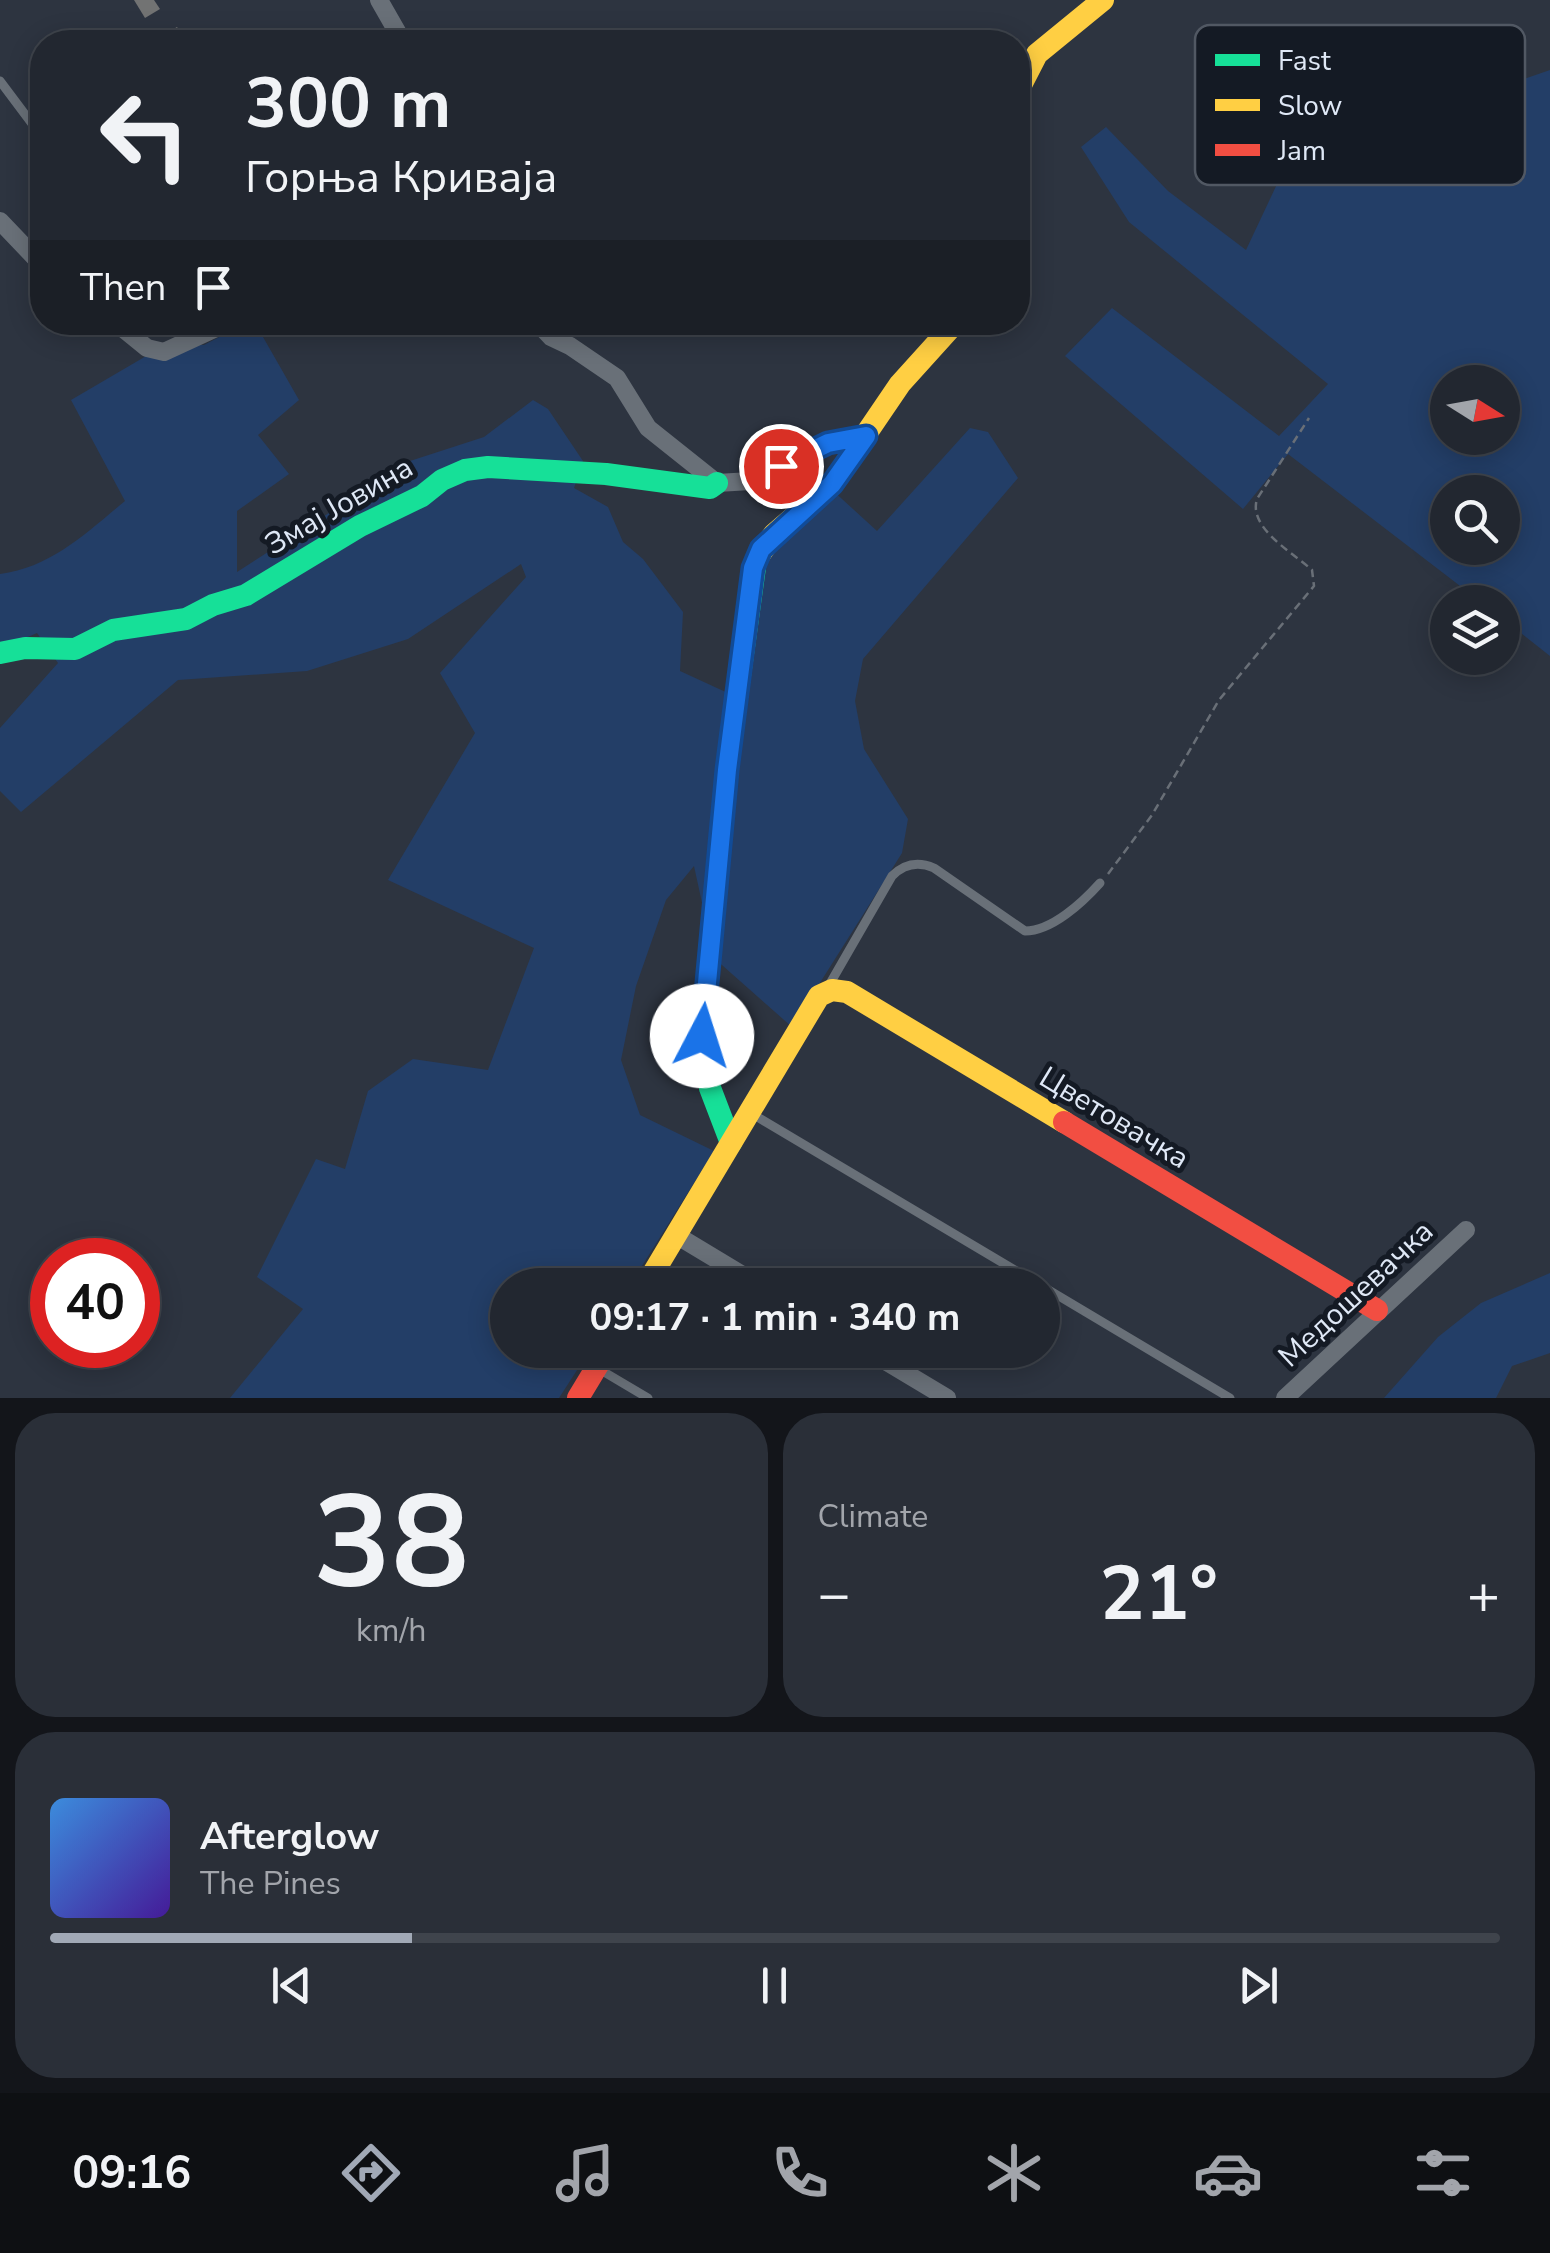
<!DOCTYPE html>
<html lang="en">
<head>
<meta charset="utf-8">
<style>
	body { margin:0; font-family:"Nunito Sans",sans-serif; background:#2a2f38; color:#f1f3f6; height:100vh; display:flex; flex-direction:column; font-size:38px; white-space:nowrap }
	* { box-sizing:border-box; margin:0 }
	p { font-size:32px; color:#a2a5ab }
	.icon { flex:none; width:55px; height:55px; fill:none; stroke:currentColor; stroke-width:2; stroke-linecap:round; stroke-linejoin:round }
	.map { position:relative; height:1398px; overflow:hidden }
	.sheet { display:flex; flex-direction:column; gap:15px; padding:15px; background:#13151a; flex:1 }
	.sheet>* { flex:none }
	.guide { position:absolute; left:30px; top:30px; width:1000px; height:305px; border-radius:40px; box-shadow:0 5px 25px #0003,0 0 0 2px #3f444c; background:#222730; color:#f1f3f6; overflow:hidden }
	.needle { width:65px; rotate:101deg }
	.tools { position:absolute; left:1430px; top:365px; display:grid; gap:20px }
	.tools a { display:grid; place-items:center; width:90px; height:90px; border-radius:50%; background:#222730; box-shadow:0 5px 25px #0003,0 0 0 2px #3f444c; font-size:50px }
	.speed { position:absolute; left:30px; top:1238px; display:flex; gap:20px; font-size:50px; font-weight:700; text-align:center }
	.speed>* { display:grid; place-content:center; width:130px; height:130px; border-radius:50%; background:#222730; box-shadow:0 5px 25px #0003,0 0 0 2px #3f444c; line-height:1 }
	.speed .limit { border:15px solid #d22; background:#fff; color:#111 }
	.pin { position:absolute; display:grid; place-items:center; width:85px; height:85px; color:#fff; margin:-42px; border:5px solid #fff; border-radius:50%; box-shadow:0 2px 10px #0007 }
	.me { position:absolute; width:110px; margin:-55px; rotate:5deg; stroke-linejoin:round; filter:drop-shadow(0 0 8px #0008) }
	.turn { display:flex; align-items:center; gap:35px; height:210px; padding:0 50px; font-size:45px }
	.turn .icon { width:130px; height:130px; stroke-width:2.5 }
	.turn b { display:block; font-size:70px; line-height:85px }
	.then { display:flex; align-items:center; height:95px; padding:0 50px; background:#0003; gap:20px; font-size:38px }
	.big { font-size:75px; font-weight:700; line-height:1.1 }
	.sheet .card { flex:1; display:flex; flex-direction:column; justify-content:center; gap:15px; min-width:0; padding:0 35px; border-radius:40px; background:#2a2f38 }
	.sheet .dial { align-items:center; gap:0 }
	.dial b { font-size:130px; line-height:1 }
	.song { display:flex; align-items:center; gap:30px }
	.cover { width:120px; height:120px; border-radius:15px; background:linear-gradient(135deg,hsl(210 70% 55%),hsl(260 70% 35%)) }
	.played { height:10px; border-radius:5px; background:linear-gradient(90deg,#a1a9b6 25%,#3f444c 25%) }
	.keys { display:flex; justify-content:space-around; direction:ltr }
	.heat { display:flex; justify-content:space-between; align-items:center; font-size:55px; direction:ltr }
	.sheet .tiles { flex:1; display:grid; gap:15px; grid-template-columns:1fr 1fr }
	.card:last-child { grid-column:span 2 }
	.trip { position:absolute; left:490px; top:1268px; width:570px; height:100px; border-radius:50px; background:#222730; box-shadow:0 5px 25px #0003,0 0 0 2px #3f444c; font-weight:700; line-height:100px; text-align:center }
	.menu { display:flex; height:160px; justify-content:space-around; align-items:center; background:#0e1013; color:#a2a5ab }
	.menu .icon { width:70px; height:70px }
	.menu .selected { color:#a1a9b6 }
	.menu b { font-size:45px; color:#f1f3f6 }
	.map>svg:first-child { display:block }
	.green { fill:#233e67; fill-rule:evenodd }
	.building { fill:#727373 }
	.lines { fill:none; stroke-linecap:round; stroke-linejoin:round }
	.path { stroke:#696f77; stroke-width:2.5; stroke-dasharray:8 5; stroke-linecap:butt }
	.lane { stroke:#697078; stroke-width:9 }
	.street { stroke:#697078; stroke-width:18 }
	.fast { stroke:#16e098; stroke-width:22 }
	.slow { stroke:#ffcf43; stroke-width:22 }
	.jam { stroke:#f24e42; stroke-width:22 }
	.route-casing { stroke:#114b97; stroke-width:25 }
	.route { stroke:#1a73e8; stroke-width:18 }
	.labels { text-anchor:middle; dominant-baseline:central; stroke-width:10; stroke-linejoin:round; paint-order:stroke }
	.street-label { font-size:30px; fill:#dfe8f6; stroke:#141a24 }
	.key { fill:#141a24; stroke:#515863; stroke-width:2.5 }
	.key-label { font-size:28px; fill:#dfe8f6 }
</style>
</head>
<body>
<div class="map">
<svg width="1550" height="1398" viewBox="0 0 1550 1398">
	<rect width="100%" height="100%" fill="#2d3440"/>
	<!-- green -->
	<g class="green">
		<path d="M 1550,70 L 1550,656 L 1503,619 L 1502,602 L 1481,602 L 1288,454 L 1243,509 L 1065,356 L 1112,308 L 1279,436 L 1328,384 L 1129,222 L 1081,147 L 1106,127 L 1168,191 L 1246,250 L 1295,146 L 1343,103 L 1383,80 L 1409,93 L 1438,134 L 1519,97 L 1515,82 ZM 1448,382 L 1502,382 L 1502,438 L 1448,438 ZM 1502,492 L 1502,548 L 1448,548 L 1448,492 Z"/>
		<path d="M 246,323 L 255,323 L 299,400 L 258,435 L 289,474 L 237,511 L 237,572 L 410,461 L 484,437 L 533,400 L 548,409 L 583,461 L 574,488 L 608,507 L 623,542 L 643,559 L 683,612 L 680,671 L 743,700 L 757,586 L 777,530 L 830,488 L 877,531 L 970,428 L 988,432 L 1018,478 L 863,659 L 855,701 L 864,749 L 908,819 L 902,853 L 792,1027 L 714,958 L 694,866 L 666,900 L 636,986 L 621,1060 L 640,1115 L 714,1151 L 630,1285 L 508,1285 L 508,1350 L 590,1350 L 559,1398 L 230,1398 L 303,1309 L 257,1277 L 316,1159 L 345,1169 L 368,1091 L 413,1059 L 488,1070 L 534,948 L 388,880 L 475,733 L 440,673 L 526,577 L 521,564 L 408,639 L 307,671 L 178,680 L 21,812 L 0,791 L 0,728 L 58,663 L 37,633 L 0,649 L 0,574 C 52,567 86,533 125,501 L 71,400 L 165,345 L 204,345 Z"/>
		<path d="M 1550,1273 L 1550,1353 L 1512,1366 L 1496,1398 L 1384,1398 L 1438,1337 L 1481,1303 Z"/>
	</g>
	<!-- building -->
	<g class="building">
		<path d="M 134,0 L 154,0 L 160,9 L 145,18 Z"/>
		<path d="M 177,27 L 186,42 L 152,42 Z"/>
	</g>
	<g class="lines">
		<!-- path -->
		<path class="path" d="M 1108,874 L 1152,815 L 1219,700 L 1314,586 L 1312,570 C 1292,552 1248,528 1257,499 L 1309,418"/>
		<!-- lane -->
		<g class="lane">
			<path d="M 0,81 L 42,137"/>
			<path d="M 828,987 L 892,876 C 904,864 918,861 934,868 L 1025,931 C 1052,931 1083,902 1100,883"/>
			<path d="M 754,1115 L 1040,1285"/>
			<path d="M 1042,1286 L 1230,1398"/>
			<path d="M 599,1369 L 648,1398"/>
		</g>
		<!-- street -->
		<g class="street">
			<path d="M 379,0 L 403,42"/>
			<path d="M 0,221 L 42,265"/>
			<path d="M 115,322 L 147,348 L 164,352 L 229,322"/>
			<path d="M 537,322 L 551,337 L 570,346 L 617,378 L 648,428 L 717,483 L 751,481 L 828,443 L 866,436"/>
			<path d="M 676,1235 L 759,1285"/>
			<path d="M 867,1350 L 947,1398"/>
			<path d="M 1285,1398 L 1466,1230"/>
		</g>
		<!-- fast -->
		<g class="fast">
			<path d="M 0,653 L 25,648 L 75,649 L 113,630 L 186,619 L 213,605 L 246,595 L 360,526 L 422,496 L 442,480 L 465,470 L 488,467 L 606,474 L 710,488 L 717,483"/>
			<path d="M 731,1143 L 710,1088 L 702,1035 L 727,770 L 756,560"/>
		</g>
		<!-- slow -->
		<g class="slow">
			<path d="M 1018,91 L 1037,54 L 1103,0"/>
			<path d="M 756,560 L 774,534 L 832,484 L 900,384 L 956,322"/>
			<path d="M 646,1285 L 819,996 L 832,990 L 847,992 L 1064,1122"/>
		</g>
		<!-- jam -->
		<g class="jam">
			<path d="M 1064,1122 L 1377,1310"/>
			<path d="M 578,1398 L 607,1350"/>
		</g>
	</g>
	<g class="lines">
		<!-- route casing -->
		<g class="route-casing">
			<path id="route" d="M 702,1036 L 727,770 L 753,568 L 761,549 L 832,484 L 866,436 L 828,443 L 781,466"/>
		</g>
		<!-- route -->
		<use href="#route" class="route"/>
	</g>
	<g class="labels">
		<!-- street labels -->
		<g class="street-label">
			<text transform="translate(339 506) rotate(-30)">Змај Јовина</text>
			<text transform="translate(1114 1118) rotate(31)">Цветовачка</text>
			<text transform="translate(1356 1294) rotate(-43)">Медошевачка</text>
		</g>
	</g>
	<!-- legend -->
	<rect x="1195" y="25" width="330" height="160" rx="15" class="key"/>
	<rect x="1215" y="54" width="45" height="12" fill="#16e098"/>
	<rect x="1215" y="99" width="45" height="12" fill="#ffcf43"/>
	<rect x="1215" y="144" width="45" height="12" fill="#f24e42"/>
	<g class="key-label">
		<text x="1278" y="70">Fast</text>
		<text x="1278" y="115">Slow</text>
		<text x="1278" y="160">Jam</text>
	</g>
</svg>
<div class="tools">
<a><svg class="needle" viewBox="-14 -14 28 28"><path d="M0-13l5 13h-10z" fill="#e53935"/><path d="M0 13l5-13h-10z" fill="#a2a5ab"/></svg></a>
<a><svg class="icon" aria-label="search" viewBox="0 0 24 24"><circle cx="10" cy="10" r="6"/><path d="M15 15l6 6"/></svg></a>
<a><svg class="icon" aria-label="layers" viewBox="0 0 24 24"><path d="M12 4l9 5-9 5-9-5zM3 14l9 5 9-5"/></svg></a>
</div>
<div class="speed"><div class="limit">40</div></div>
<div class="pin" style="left:781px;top:466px;background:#d93025"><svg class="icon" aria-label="arrive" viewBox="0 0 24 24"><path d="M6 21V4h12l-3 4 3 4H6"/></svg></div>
<svg class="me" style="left:702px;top:1036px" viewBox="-20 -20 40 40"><circle r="19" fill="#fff"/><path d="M0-13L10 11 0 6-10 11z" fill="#1a73e8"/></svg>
<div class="trip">09:17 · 1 min · 340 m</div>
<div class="guide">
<div class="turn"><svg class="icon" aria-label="left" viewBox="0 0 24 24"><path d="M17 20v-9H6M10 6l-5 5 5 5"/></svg><div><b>300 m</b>Горња Криваја</div></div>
<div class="then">Then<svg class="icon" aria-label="arrive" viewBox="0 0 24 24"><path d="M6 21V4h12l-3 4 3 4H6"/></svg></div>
</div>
</div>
<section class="sheet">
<div class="tiles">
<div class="card dial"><b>38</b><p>km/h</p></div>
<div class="card"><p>Climate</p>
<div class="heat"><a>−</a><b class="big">21°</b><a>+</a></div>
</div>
<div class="card">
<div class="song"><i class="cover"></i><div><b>Afterglow</b><p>The Pines</p></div></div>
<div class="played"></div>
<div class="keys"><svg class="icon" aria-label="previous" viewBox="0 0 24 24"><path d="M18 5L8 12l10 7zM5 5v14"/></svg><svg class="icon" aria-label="pause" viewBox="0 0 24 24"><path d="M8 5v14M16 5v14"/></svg><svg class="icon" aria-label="next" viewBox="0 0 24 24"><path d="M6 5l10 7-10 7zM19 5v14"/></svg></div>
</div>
</div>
</section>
<nav class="menu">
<b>09:16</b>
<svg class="icon selected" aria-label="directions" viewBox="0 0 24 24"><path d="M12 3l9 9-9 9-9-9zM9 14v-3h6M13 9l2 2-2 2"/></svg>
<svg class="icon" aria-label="music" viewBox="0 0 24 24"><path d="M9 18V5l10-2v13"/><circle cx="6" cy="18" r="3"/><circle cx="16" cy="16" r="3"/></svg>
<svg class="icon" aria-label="phone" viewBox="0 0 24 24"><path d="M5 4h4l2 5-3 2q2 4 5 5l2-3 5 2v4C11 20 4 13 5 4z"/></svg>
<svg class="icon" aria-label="climate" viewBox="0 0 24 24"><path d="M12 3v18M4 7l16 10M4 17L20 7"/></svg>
<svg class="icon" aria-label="car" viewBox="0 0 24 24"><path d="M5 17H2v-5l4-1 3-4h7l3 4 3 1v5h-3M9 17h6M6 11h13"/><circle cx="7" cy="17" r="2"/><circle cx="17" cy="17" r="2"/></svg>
<svg class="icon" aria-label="filters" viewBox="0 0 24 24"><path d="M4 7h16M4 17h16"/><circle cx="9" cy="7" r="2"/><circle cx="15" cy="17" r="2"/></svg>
</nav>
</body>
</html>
